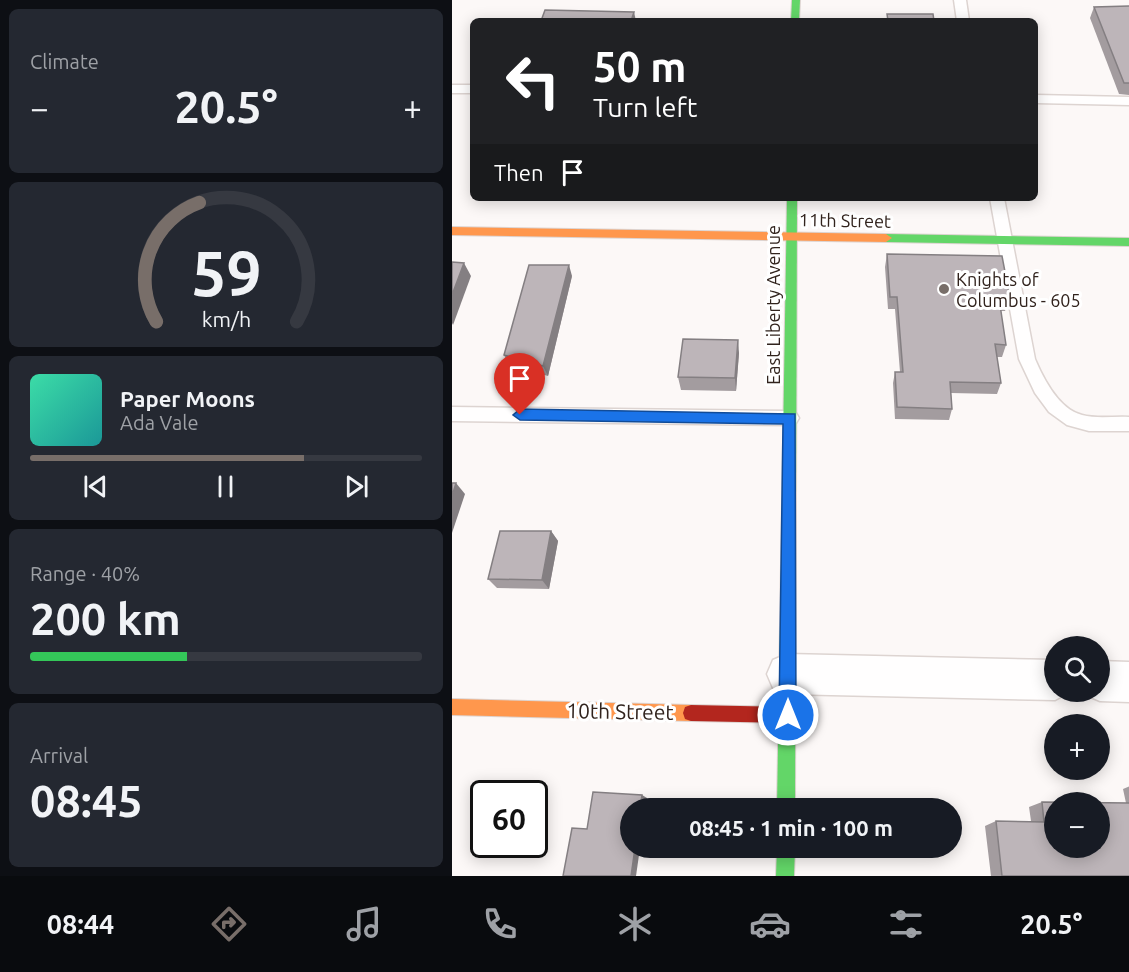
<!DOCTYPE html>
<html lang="en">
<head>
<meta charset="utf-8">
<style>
	body { margin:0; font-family:Ubuntu,sans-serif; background:#242831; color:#f1f3f6; height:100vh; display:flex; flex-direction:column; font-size:22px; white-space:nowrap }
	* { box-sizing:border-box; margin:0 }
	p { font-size:20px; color:#9ea1a6 }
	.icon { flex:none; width:33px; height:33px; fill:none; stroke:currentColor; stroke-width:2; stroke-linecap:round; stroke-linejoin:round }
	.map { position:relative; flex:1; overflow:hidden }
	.details { display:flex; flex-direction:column; gap:9px; padding:9px; background:#0d0f14; width:452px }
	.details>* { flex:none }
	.guide { position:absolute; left:18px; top:18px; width:568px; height:183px; border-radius:9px; box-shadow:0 3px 15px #0003; background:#202124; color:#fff; overflow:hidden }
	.buttons { position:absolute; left:592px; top:636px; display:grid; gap:12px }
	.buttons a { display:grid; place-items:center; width:66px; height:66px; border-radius:50%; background:#171b24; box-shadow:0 3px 15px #0003; font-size:30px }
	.speed { position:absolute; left:18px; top:780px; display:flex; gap:12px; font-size:30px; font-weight:700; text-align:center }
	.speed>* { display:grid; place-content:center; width:78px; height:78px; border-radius:50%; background:#171b24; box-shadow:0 3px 15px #0003; line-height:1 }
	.speed .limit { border:3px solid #111; border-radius:9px; background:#fff; color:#111 }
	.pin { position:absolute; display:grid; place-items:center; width:51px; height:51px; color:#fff; margin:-62px -26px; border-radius:50% 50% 50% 0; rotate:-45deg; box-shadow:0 0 6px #0007 }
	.pin .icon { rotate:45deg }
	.me { position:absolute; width:66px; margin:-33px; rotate:0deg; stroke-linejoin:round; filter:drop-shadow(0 0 4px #0008) }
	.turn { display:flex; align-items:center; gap:21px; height:126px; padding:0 24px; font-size:27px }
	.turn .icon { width:78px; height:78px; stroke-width:2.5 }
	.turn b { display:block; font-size:42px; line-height:51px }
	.then { display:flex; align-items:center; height:57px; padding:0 24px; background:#0003; gap:12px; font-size:22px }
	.big { font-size:45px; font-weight:700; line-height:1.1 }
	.details .card { flex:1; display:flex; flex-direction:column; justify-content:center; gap:9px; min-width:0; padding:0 21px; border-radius:9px; background:#242831 }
	.details .dial { align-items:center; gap:0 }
	.dial svg { height:156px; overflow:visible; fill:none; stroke:#363941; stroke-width:7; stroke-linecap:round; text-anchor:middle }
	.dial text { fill:#f1f3f6; stroke:none }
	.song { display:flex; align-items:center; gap:18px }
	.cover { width:72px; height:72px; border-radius:9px; background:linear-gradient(135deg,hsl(160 70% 55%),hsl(180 70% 35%)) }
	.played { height:6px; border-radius:3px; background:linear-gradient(90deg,#786e69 70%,#363941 70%) }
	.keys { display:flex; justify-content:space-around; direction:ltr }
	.heat { display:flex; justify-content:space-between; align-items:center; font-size:33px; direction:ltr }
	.charge { height:9px; border-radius:4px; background:linear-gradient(90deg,#34c759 40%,#363941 0) }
	.trip { position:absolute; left:168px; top:798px; width:342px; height:60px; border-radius:30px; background:#171b24; box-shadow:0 3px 15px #0003; font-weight:700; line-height:60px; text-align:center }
	.menu { display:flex; height:96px; justify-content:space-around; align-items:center; background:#090b0e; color:#9ea1a6 }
	.menu .icon { width:42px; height:42px }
	.menu .active { color:#786e69 }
	.menu b { font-size:27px; color:#f1f3f6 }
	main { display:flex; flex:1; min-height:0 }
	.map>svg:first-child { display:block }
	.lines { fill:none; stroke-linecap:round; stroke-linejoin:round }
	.lane-casing { stroke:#ddd4d1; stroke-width:3 }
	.street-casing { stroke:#ddd4d1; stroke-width:3 }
	.fast-casing { stroke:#ddd4d1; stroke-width:2 }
	.slow-casing { stroke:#ddd4d1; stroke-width:2 }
	.jam-casing { stroke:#ddd4d1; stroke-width:2 }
	.lane { fill:#fffefe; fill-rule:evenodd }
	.street { fill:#fffefe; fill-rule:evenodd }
	.fast { fill:#63d668; fill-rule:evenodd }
	.slow { fill:#ff974d; fill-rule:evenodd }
	.jam { fill:#b3261e; fill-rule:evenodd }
	.wall { fill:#a39c9f }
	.shaded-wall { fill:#847f82 }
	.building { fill:#bdb5b9; stroke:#847f82; stroke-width:1.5; fill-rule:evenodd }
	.route { fill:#1a73e8; stroke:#114b97; stroke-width:1.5 }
	.poi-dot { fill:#786e69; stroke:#fff; stroke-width:2 }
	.labels { text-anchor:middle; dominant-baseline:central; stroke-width:6; stroke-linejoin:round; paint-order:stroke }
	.street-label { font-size:18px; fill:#31231d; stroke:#fff }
	.poi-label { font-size:18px; fill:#31231d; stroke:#fff; text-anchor:start }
	.near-street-label { font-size:21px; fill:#31231d; stroke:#fff }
</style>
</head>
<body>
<main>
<section class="details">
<div class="card"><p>Climate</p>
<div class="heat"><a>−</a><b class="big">20.5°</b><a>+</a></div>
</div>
<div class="card dial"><svg viewBox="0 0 100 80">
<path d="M14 69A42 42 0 1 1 86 69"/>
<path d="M14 69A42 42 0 0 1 36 8" stroke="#786e69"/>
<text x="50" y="56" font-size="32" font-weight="700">59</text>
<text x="50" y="72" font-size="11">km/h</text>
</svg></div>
<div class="card">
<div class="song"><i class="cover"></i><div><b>Paper Moons</b><p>Ada Vale</p></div></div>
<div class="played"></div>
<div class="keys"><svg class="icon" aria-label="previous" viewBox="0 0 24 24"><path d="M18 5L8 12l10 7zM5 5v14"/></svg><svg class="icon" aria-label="pause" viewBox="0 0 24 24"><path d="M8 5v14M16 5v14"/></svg><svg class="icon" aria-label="next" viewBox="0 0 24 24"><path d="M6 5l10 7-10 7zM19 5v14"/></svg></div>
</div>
<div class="card"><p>Range · 40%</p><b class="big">200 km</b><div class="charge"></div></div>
<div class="card"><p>Arrival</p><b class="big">08:45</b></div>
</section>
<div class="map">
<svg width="678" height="876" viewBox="0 0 678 876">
	<rect width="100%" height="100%" fill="#fcf8f7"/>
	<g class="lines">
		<!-- lane casing -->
		<g class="lane-casing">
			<g id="lane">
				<path d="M 502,0 L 514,0 L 517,21 L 505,21 Z"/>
				<rect x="0" y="85" width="21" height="8"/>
				<path d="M 584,95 L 678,97 L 678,105 L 584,103 Z"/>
				<path d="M 538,198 L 552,198 L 583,359 C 592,380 607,409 630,415 C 645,419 662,416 678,417 L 678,431 L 637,431 L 615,425 L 597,412 L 583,393 L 567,359 Z"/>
				<path d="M 0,407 L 338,411 L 344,413 L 347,418 L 344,423 L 338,425 L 0,421 Z"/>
			</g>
		</g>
		<!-- street casing -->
		<g class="street-casing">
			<g id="street">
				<path d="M 335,654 L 603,660 L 603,692 L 618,692 L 603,700 L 335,694 L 321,688 L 315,674 L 321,660 Z"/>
				<path d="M 648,661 L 678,662 L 678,702 L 648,701 L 634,695 L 632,692 L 648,692 Z"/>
			</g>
		</g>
		<!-- fast casing -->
		<g class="fast-casing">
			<g id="fast">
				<path d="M 340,0 L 348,0 L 347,21 L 339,21 Z"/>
				<path d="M 335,198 L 345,198 L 343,808 L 325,808 Z"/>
				<path d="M 434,234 L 678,238 L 678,246 L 434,242 L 428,238 Z"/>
				<path d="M 325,848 L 343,848 L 342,876 L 324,876 Z"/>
			</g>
		</g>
		<!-- slow casing -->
		<g class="slow-casing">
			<g id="slow">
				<path d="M 0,227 L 434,234 L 440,238 L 434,242 L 0,235 Z"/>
				<path d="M 0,699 L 239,705 L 245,707 L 247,713 L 245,719 L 239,721 L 0,715 Z"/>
			</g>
		</g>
		<!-- jam casing -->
		<g class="jam-casing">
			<path id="jam" d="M 239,705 L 336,707 L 342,709 L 344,715 L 342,721 L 336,723 L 239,721 L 233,719 L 231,713 L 233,707 Z"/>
		</g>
		<!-- lane -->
		<use href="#lane" class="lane"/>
		<!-- street -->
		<use href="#street" class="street"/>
		<!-- fast -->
		<use href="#fast" class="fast"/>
		<!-- slow -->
		<use href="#slow" class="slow"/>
		<!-- jam -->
		<use href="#jam" class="jam"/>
	</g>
	<!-- wall -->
	<g class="wall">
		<path d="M 678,6 L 678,95 L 667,94 L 638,18 L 642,7 Z"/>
		<path d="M 435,254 L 558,298 L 553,311 L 549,311 L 554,345 L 550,357 L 545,357 L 549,383 L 545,394 L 499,393 L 500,409 L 497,420 L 443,419 L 441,383 L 443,372 L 448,372 L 443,309 L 436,309 L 433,267 Z"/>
		<path d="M 120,276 L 96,376 L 57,365 L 52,355 Z"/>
		<path d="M 287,353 L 284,391 L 229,390 L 226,377 Z"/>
		<path d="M 99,531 L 106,541 L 97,589 L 45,588 L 36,579 Z"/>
		<path d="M 678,786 L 678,876 L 539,876 L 533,826 L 544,821 L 579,821 L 577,807 L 590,802 L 674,803 L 671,789 Z"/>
	</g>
	<!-- shaded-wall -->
	<g class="shaded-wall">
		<path d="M 182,12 L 184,21 L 179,21 Z"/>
		<path d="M 12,263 L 19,276 L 1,325 L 0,323 L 0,295 Z"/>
		<path d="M 117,265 L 120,276 L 96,376 L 91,366 Z"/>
		<path d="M 286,340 L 287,353 L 284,391 L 283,378 Z"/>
		<path d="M 4,483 L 13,494 L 0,533 L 0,496 Z"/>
		<path d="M 99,531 L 106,541 L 97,589 L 90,580 Z"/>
		<path d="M 190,795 L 195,798 L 194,808 L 188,808 Z"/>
		<path d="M 183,848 L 188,848 L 184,876 L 179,876 Z"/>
	</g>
	<!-- building -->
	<g class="building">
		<path d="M 678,6 L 678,83 L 672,83 L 642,7 Z"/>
		<path d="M 93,10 L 182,12 L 179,21 L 89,21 Z"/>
		<path d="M 435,14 L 481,14 L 482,21 L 436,21 Z"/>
		<path d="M 435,254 L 550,256 L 558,298 L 547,298 L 554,345 L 543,344 L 549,383 L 498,382 L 500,409 L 445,407 L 443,372 L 451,372 L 445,297 L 438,297 Z"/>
		<path d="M 0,262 L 12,263 L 0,295 Z"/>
		<path d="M 77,265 L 117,265 L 91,366 L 52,355 Z"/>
		<path d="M 231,339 L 286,340 L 283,378 L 226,377 Z"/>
		<path d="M 0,483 L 4,483 L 0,496 Z"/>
		<path d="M 48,531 L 99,531 L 90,580 L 36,579 Z"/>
		<path d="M 141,792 L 190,795 L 188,808 L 178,808 L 178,848 L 183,848 L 179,876 L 111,876 L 120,828 L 135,829 Z"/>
		<path d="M 590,802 L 678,803 L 678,876 L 550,876 L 544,821 L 592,822 ZM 603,802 L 648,802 L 648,848 L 603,848 Z"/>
	</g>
	<!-- route -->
	<path class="route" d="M 68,409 L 343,414 L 344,715 L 341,721 L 336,724 L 330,721 L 327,715 L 331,424 L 68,420 L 61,415 Z"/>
	<!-- markers -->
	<circle class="poi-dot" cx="492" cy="289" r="6"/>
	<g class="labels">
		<!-- street labels -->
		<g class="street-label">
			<text transform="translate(393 220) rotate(1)">11th Street</text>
			<text transform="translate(321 305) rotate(-90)">East Liberty Avenue</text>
		</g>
		<!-- poi labels -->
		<g class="poi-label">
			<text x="504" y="279">Knights of<tspan x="504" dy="21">Columbus - 605</tspan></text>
		</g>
		<!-- near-street labels -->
		<g class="near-street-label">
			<text transform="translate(168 711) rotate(1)">10th Street</text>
		</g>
	</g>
</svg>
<div class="buttons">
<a><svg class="icon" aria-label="search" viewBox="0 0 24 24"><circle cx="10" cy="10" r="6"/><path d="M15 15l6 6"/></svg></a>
<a>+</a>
<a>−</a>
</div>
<div class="speed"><div class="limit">60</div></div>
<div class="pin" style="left:68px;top:415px;background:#d93025"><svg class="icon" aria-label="arrive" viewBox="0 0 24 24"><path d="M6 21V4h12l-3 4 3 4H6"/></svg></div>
<svg class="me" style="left:336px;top:715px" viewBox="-20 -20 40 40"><circle r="17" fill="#1a73e8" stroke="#fff" stroke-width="3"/><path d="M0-11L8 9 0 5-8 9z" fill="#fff"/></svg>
<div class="trip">08:45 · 1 min · 100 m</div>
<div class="guide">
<div class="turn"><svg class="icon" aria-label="left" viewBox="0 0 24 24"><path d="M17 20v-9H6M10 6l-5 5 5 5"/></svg><div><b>50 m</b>Turn left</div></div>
<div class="then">Then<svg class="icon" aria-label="arrive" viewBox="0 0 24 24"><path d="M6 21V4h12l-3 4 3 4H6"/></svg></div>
</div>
</div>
</main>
<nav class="menu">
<b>08:44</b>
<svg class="icon active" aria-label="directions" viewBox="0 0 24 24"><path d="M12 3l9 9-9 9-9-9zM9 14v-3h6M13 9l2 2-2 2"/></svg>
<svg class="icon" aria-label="music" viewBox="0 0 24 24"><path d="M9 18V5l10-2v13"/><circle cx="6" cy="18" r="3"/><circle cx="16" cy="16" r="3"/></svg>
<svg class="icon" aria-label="phone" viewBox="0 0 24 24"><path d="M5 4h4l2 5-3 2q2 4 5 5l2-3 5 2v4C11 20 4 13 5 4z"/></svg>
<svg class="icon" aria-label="climate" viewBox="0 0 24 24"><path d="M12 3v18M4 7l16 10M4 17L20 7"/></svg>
<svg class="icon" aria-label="car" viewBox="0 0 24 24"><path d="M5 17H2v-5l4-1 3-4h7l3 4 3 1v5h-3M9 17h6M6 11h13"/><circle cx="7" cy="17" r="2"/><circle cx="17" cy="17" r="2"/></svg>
<svg class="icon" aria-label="filters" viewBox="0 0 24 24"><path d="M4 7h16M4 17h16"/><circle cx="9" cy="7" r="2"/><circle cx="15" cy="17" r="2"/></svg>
<b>20.5°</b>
</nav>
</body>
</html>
